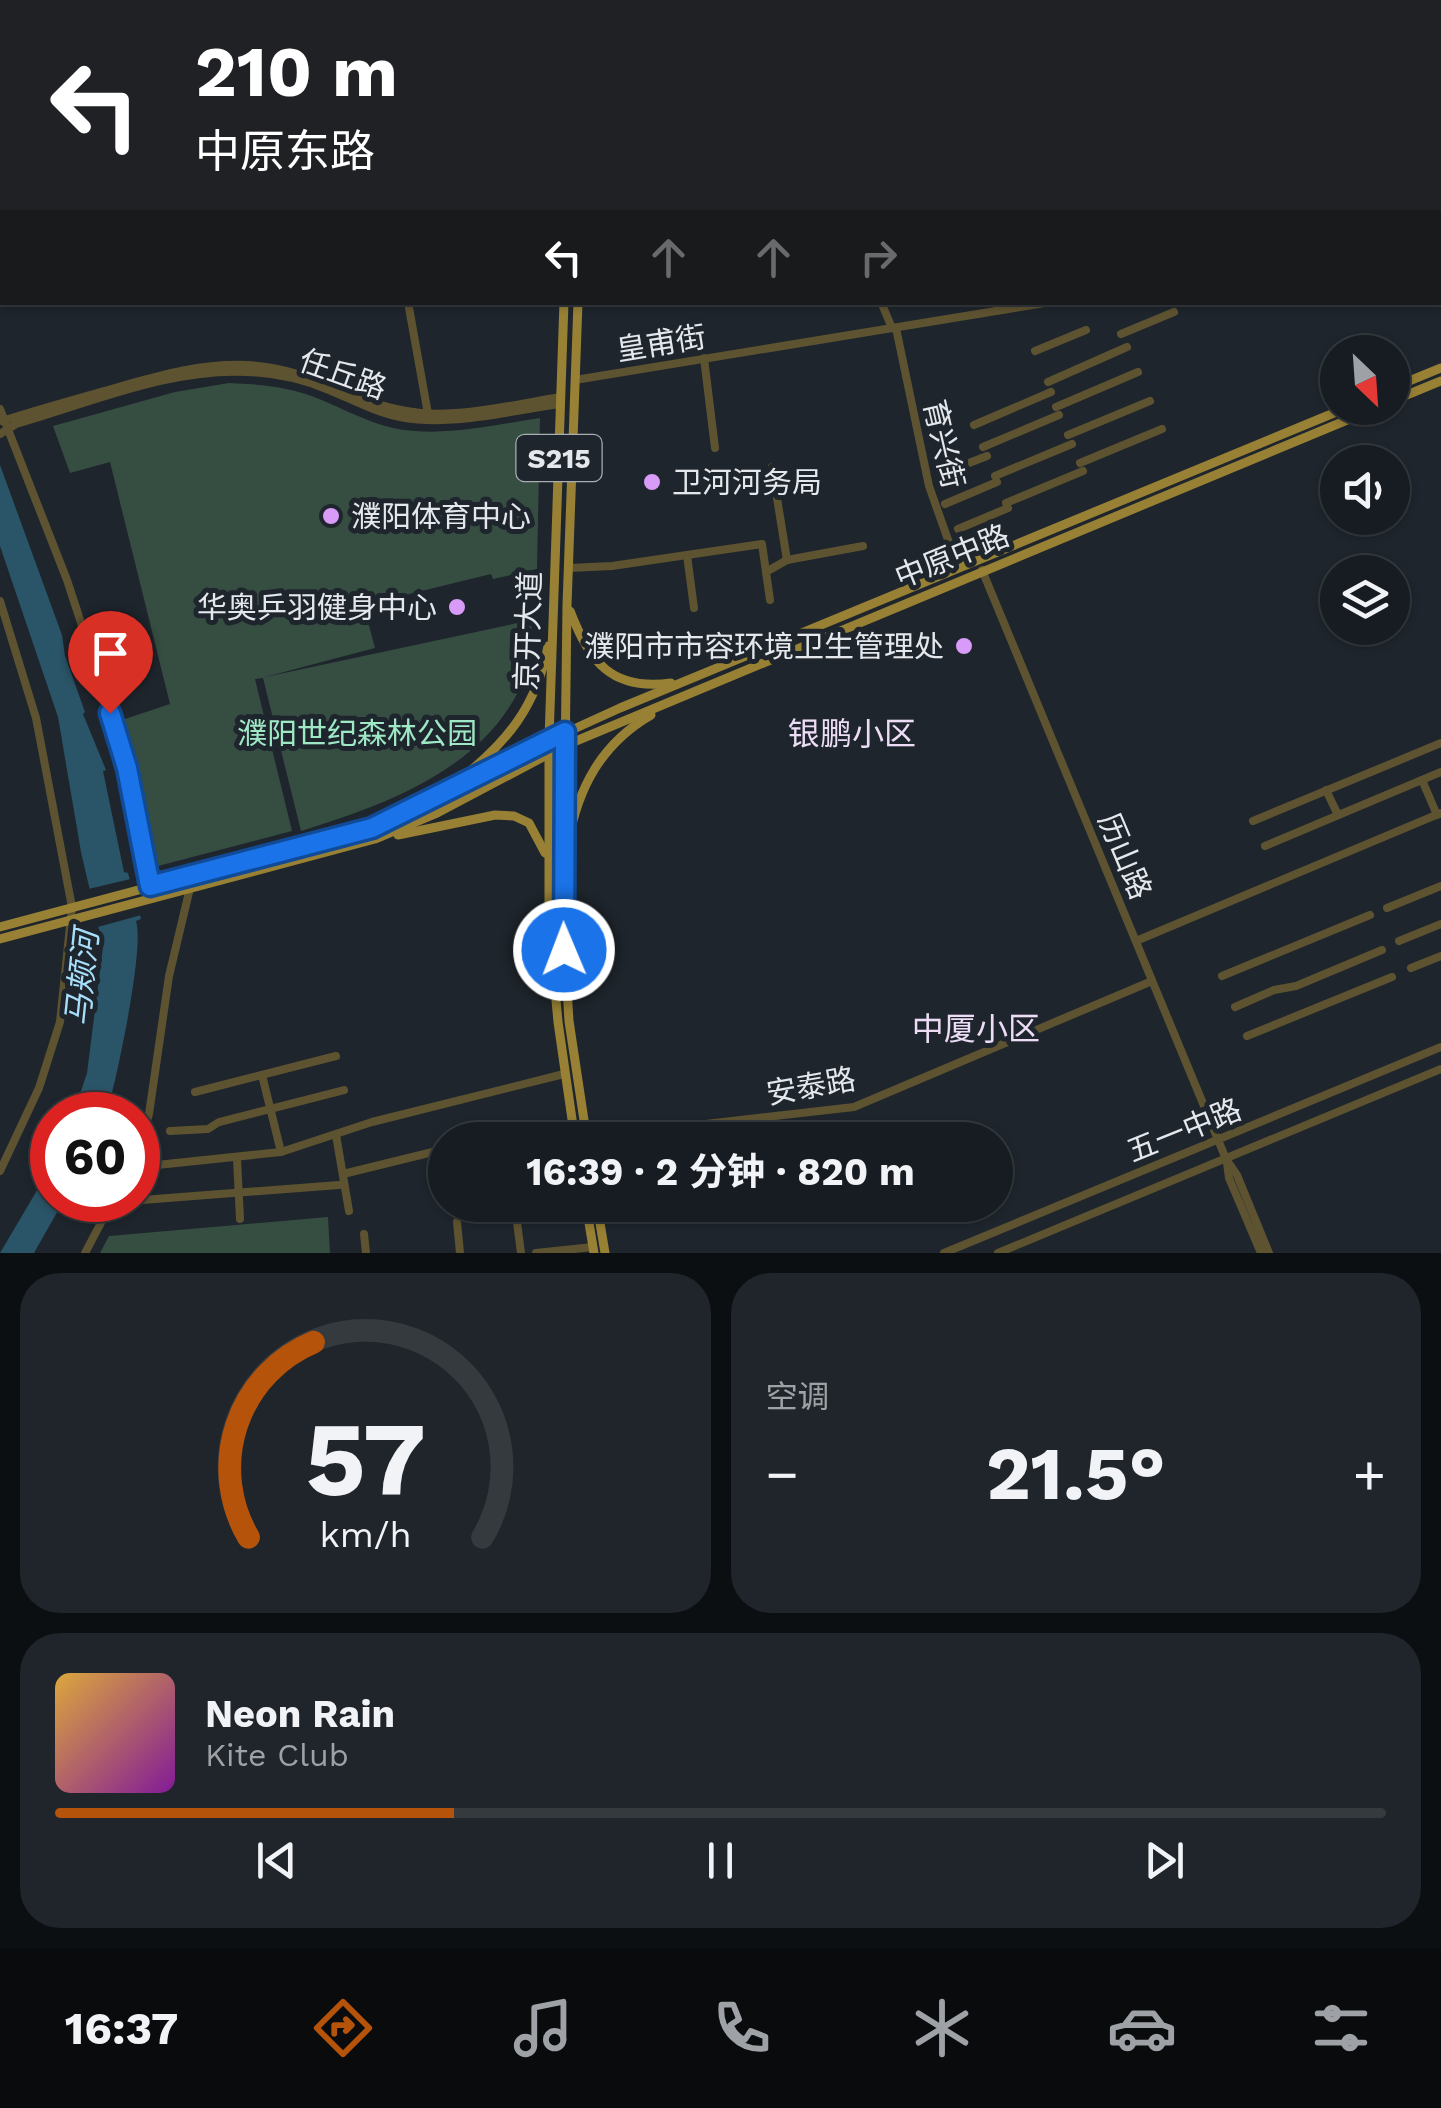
<!DOCTYPE html>
<html lang="zh">
<head>
<meta charset="utf-8">
<style>
	body { margin:0; font-family:"Work Sans","Noto Sans SC",sans-serif; background:#1f252a; color:#f1f3f6; height:100vh; display:flex; flex-direction:column; font-size:38px; white-space:nowrap }
	* { box-sizing:border-box; margin:0 }
	p { font-size:32px; color:#9ea1a5 }
	.icon { flex:none; width:55px; height:55px; fill:none; stroke:currentColor; stroke-width:2; stroke-linecap:round; stroke-linejoin:round }
	.map { position:relative; height:1253px; overflow:hidden }
	.sheet { display:flex; flex-direction:column; gap:20px; padding:20px; background:#0c0f12; flex:1 }
	.sheet>* { flex:none }
	.banner { position:absolute; left:0px; top:0px; width:1442px; height:305px; box-shadow:0 2px 8px #0004,0 0 0 2px #353a3f; background:#202124; color:#fff; overflow:hidden }
	.needle { width:65px; rotate:155deg }
	.controls { position:absolute; left:1320px; top:335px; display:grid; gap:20px }
	.controls a { display:grid; place-items:center; width:90px; height:90px; border-radius:50%; background:#161c21; box-shadow:0 2px 8px #0004,0 0 0 2px #353a3f; font-size:50px }
	.speed { position:absolute; left:30px; top:1092px; display:flex; gap:20px; font-size:50px; font-weight:700; text-align:center }
	.speed>* { display:grid; place-content:center; width:130px; height:130px; border-radius:50%; background:#161c21; box-shadow:0 2px 8px #0004,0 0 0 2px #353a3f; line-height:1 }
	.speed .limit { border:15px solid #d22; background:#fff; color:#111 }
	.pin { position:absolute; display:grid; place-items:center; width:85px; height:85px; color:#fff; margin:-102px -42px; border-radius:50% 50% 50% 0; rotate:-45deg; box-shadow:0 0 10px #0007 }
	.pin .icon { rotate:45deg }
	.me { position:absolute; width:110px; margin:-55px; rotate:359deg; stroke-linejoin:round; filter:drop-shadow(0 0 8px #0008) }
	.turn { display:flex; align-items:center; gap:35px; height:210px; padding:0 30px; font-size:45px }
	.turn .icon { width:130px; height:130px; stroke-width:2.5 }
	.turn b { display:block; font-size:70px; line-height:85px }
	.lanes { display:flex; align-items:center; height:95px; padding:0 30px; background:#0003; justify-content:center; gap:50px; direction:ltr }
	.lanes .off { opacity:.35 }
	.big { font-size:75px; font-weight:700; line-height:1.1 }
	.sheet .tile { flex:1; display:flex; flex-direction:column; justify-content:center; gap:15px; min-width:0; padding:0 35px; border-radius:40px; background:#1f252a }
	.sheet .dial { align-items:center; gap:0 }
	.dial svg { height:260px; overflow:visible; fill:none; stroke:#353a3f; stroke-width:7; stroke-linecap:round; text-anchor:middle }
	.dial text { fill:#f1f3f6; stroke:none }
	.song { display:flex; align-items:center; gap:30px }
	.cover { width:120px; height:120px; border-radius:15px; background:linear-gradient(135deg,hsl(40 70% 55%),hsl(290 70% 35%)) }
	.played { height:10px; border-radius:5px; background:linear-gradient(90deg,#b45309 30%,#353a3f 30%) }
	.keys { display:flex; justify-content:space-around; direction:ltr }
	.heat { display:flex; justify-content:space-between; align-items:center; font-size:55px; direction:ltr }
	.sheet .tiles { flex:1; display:grid; gap:20px; grid-template-columns:1fr 1fr }
	.tile:last-child { grid-column:span 2 }
	.trip { position:absolute; left:428px; top:1122px; width:585px; height:100px; border-radius:50px; background:#161c21; box-shadow:0 2px 8px #0004,0 0 0 2px #353a3f; font-weight:700; line-height:100px; text-align:center }
	.tabs { display:flex; height:160px; justify-content:space-around; align-items:center; background:#090b0d; color:#9ea1a5 }
	.tabs .icon { width:70px; height:70px }
	.tabs .current { color:#b45309 }
	.tabs b { font-size:45px; color:#f1f3f6 }
	.map>svg:first-child { display:block }
	.green { fill:#364d42 }
	.water { fill:#2a5467 }
	.pier { fill:#1e252c }
	.lines { fill:none; stroke-linecap:round; stroke-linejoin:round }
	.minor { stroke:#5e5331; stroke-width:8 }
	.major { stroke:#988135; stroke-width:9 }
	.route-casing { stroke:#114b97; stroke-width:25 }
	.route { stroke:#1a73e8; stroke-width:18 }
	.poi-dot { fill:#d89bf8; stroke:#1e252c; stroke-width:4 }
	.labels { text-anchor:middle; dominant-baseline:central; stroke-width:10; stroke-linejoin:round; paint-order:stroke }
	.shield { fill:#1e252c; stroke:#a9aeb3; stroke-width:2.5 }
	.shield-label { font-size:28px; font-weight:bold; fill:#e4e8ed }
	.street-label { font-size:30px; fill:#e4e8ed; stroke:#1e252c }
	.poi-label { font-size:30px; fill:#e4e8ed; stroke:#1e252c; text-anchor:start }
	.park-label { font-size:30px; fill:#9fe8c6; stroke:#1e252c }
	.neighbourhood-label { font-size:32px; fill:#ecdcf6; stroke:#1e252c }
	.water-label { font-size:32px; font-style:italic; fill:#a7dffb; stroke:#1e252c }
</style>
</head>
<body>
<div class="map">
<svg width="1441" height="1253" viewBox="0 0 1441 1253">
	<rect width="100%" height="100%" fill="#1e252c"/>
	<!-- green -->
	<g class="green">
		<path d="M 229,383 C 255,384 281,386 306,394 C 335,404 363,421 393,428 C 442,438 492,425 540,418 L 537,569 L 493,579 L 491,574 L 377,602 L 367,618 L 375,648 L 265,677 L 532,620 C 532,635 533,652 530,667 C 528,676 521,686 517,694 C 475,773 381,806 301,831 L 263,678 L 255,679 L 292,831 L 158,866 L 122,720 L 170,704 L 110,462 L 70,473 L 53,426 L 175,392 Z"/>
		<path d="M 328,1217 L 330,1253 L 100,1253 L 109,1236 Z"/>
	</g>
	<!-- water -->
	<g class="water">
		<path d="M 0,465 L 62,635 L 65,656 L 85,712 L 83,714 L 106,770 L 103,771 L 124,872 L 128,873 L 141,919 L 136,921 C 145,948 116,1083 106,1115 L 73,1115 L 87,1073 L 103,947 L 81,852 L 58,717 L 0,546 Z"/>
		<path d="M 52,1165 L 52,1200 L 64,1200 L 34,1253 L 0,1253 Z"/>
	</g>
	<!-- pier -->
	<path class="pier" d="M 135,878 L 145,914 L 94,928 L 84,890 Z"/>
	<g class="lines">
		<!-- minor -->
		<g class="minor">
			<path d="M 78,0 L 79,2"/>
			<path d="M 218,0 L 219,2"/>
			<path d="M 314,0 L 315,2"/>
			<path d="M 388,0 L 389,2"/>
			<path d="M 1330,0 L 1331,2"/>
			<path d="M 302,2 L 308,0"/>
			<path d="M 1127,2 L 1134,0"/>
			<path d="M 1440,92 L 1441,92"/>
			<path d="M 0,127 L 2,126"/>
			<path d="M 1440,265 L 1441,267"/>
			<path d="M 408,302 L 428,414"/>
			<path d="M 881,302 L 892,328"/>
			<path d="M 896,328 L 929,486 L 958,568"/>
			<path d="M 1121,334 L 1174,312"/>
			<path d="M 1035,351 L 1086,330"/>
			<path d="M 704,358 L 715,448"/>
			<path d="M 575,380 L 1051,302"/>
			<path d="M 1048,382 L 1127,347"/>
			<path d="M 1056,407 L 1138,372"/>
			<path d="M 0,409 L 67,580 L 121,745 L 150,886 L 190,888 L 169,976 L 149,1114 L 138,1149"/>
			<path d="M 2,421 C 33,411 65,402 97,393 C 148,379 194,363 247,365 C 309,368 346,399 401,410 C 452,421 509,405 561,397"/>
			<path d="M 974,425 L 1051,392"/>
			<path d="M 0,434 L 16,424 C 90,403 169,368 247,372 C 275,373 303,379 329,390 C 353,400 375,412 400,417 C 452,427 509,411 560,404"/>
			<path d="M 1068,435 L 1150,401"/>
			<path d="M 983,447 L 1059,415"/>
			<path d="M 1080,463 L 1162,429"/>
			<path d="M 772,467 L 787,560"/>
			<path d="M 946,472 L 987,456"/>
			<path d="M 995,476 L 1072,444"/>
			<path d="M 1006,503 L 1083,471"/>
			<path d="M 945,504 L 997,482"/>
			<path d="M 958,529 L 1008,508"/>
			<path d="M 687,555 L 694,608"/>
			<path d="M 569,568 L 612,566 L 762,544 L 770,600"/>
			<path d="M 982,570 L 1226,1159 L 1237,1175 L 1269,1253"/>
			<path d="M 766,572 L 787,560 L 863,546"/>
			<path d="M 0,601 L 36,718 L 72,907 L 60,1022 L 39,1088 L 0,1171"/>
			<path d="M 1422,780 L 1437,815"/>
			<path d="M 1326,790 L 1338,815"/>
			<path d="M 1253,821 L 1441,743"/>
			<path d="M 1265,846 L 1441,772"/>
			<path d="M 1387,908 L 1441,886"/>
			<path d="M 1136,941 L 1441,813"/>
			<path d="M 1399,941 L 1441,924"/>
			<path d="M 1411,968 L 1441,956"/>
			<path d="M 1222,976 L 1370,915"/>
			<path d="M 1235,1007 L 1274,990 L 1296,986 L 1382,950"/>
			<path d="M 1247,1036 L 1392,977"/>
			<path d="M 262,1075 L 281,1152"/>
			<path d="M 195,1092 L 336,1056"/>
			<path d="M 170,1131 L 208,1129 L 219,1122 L 344,1090"/>
			<path d="M 336,1135 L 349,1211"/>
			<path d="M 575,1139 L 854,1107 L 1152,981"/>
			<path d="M 237,1159 L 240,1219"/>
			<path d="M 1227,1163 L 1229,1178 L 1261,1253"/>
			<path d="M 138,1167 L 281,1152 L 372,1122 L 564,1074"/>
			<path d="M 343,1174 L 445,1149"/>
			<path d="M 142,1200 L 339,1185"/>
			<path d="M 515,1207 L 521,1253"/>
			<path d="M 457,1222 L 460,1253"/>
			<path d="M 364,1234 L 366,1253"/>
			<path d="M 85,1253 L 113,1200"/>
			<path d="M 536,1253 L 593,1247"/>
			<path d="M 944,1253 L 1441,1047"/>
			<path d="M 998,1253 L 1441,1069"/>
		</g>
		<!-- major -->
		<g class="major">
			<path d="M 567,0 L 567,2"/>
			<path d="M 581,0 L 581,2"/>
			<path d="M 564,302 L 549,739 L 549,924 L 558,1022 L 575,1140"/>
			<path d="M 578,302 L 567,605 L 563,924 L 569,1021 L 587,1140"/>
			<path d="M 1392,388 L 1441,368"/>
			<path d="M 1392,401 L 1441,381"/>
			<path d="M 570,611 C 590,662 611,691 671,683"/>
			<path d="M 460,779 C 507,743 537,705 548,646"/>
			<path d="M 398,835 L 495,815 L 514,816 L 529,823 L 545,853"/>
			<path d="M 568,843 C 578,788 601,744 651,715"/>
			<path d="M 0,927 L 371,828 L 521,753 L 620,708 L 1346,408"/>
			<path d="M 0,939 L 375,839 L 437,813 L 564,746 L 1376,408"/>
			<path d="M 586,1205 L 594,1253"/>
			<path d="M 597,1205 L 605,1253"/>
		</g>
	</g>
	<g class="lines">
		<!-- route casing -->
		<g class="route-casing">
			<path id="route" d="M 110,713 L 127,768 L 150,886 L 372,828 L 565,732 L 564,950"/>
		</g>
		<!-- route -->
		<use href="#route" class="route"/>
	</g>
	<!-- markers -->
	<g class="poi-dot">
		<circle cx="652" cy="482" r="10"/>
		<circle cx="331" cy="516" r="10"/>
		<circle cx="457" cy="607" r="10"/>
		<circle cx="964" cy="646" r="10"/>
	</g>
	<g class="labels">
		<!-- shield labels -->
		<rect class="shield" x="516.5" y="435" width="85" height="46" rx="8"/>
		<g class="shield-label">
			<text x="559" y="458">S215</text>
		</g>
		<!-- street labels -->
		<g class="street-label">
			<text transform="translate(661 343) rotate(-9)">皇甫街</text>
			<text transform="translate(343 374) rotate(20)">任丘路</text>
			<text transform="translate(944 444) rotate(77)">育兴街</text>
			<text transform="translate(952 556) rotate(-22)">中原中路</text>
			<text transform="translate(528 631) rotate(-88)">京开大道</text>
			<text transform="translate(1125 856) rotate(67)">历山路</text>
			<text transform="translate(811 1086) rotate(-10)">安泰路</text>
			<text transform="translate(1184 1130) rotate(-22)">五一中路</text>
		</g>
		<!-- poi labels -->
		<g class="poi-label">
			<text x="672" y="482">卫河河务局</text>
			<text x="351" y="516">濮阳体育中心</text>
			<text x="437" y="607" text-anchor="end">华奥乒羽健身中心</text>
			<text x="944" y="646" text-anchor="end">濮阳市市容环境卫生管理处</text>
		</g>
		<!-- park labels -->
		<g class="park-label">
			<text x="357" y="733">濮阳世纪森林公园</text>
		</g>
		<!-- neighbourhood labels -->
		<g class="neighbourhood-label">
			<text x="852" y="734">银鹏小区</text>
			<text x="976" y="1029">中厦小区</text>
		</g>
		<!-- water labels -->
		<g class="water-label">
			<text transform="translate(82 978) rotate(-84)">马颊河</text>
		</g>
	</g>
</svg>
<div class="controls">
<a><svg class="needle" viewBox="-14 -14 28 28"><path d="M0-13l5 13h-10z" fill="#e53935"/><path d="M0 13l5-13h-10z" fill="#9ea1a5"/></svg></a>
<a><svg class="icon" aria-label="sound" viewBox="0 0 24 24"><path d="M4 9h4l5-4v14l-5-4H4zM17 9q2 3 0 6"/></svg></a>
<a><svg class="icon" aria-label="layers" viewBox="0 0 24 24"><path d="M12 4l9 5-9 5-9-5zM3 14l9 5 9-5"/></svg></a>
</div>
<div class="speed"><div class="limit">60</div></div>
<div class="pin" style="left:110px;top:713px;background:#d93025"><svg class="icon" aria-label="arrive" viewBox="0 0 24 24"><path d="M6 21V4h12l-3 4 3 4H6"/></svg></div>
<svg class="me" style="left:564px;top:950px" viewBox="-20 -20 40 40"><circle r="17" fill="#1a73e8" stroke="#fff" stroke-width="3"/><path d="M0-11L8 9 0 5-8 9z" fill="#fff"/></svg>
<div class="trip">16:39 · 2 分钟 · 820 m</div>
<div class="banner">
<div class="turn"><svg class="icon" aria-label="left" viewBox="0 0 24 24"><path d="M17 20v-9H6M10 6l-5 5 5 5"/></svg><div><b>210 m</b>中原东路</div></div>
<div class="lanes"><svg class="icon" aria-label="left" viewBox="0 0 24 24"><path d="M17 20v-9H6M10 6l-5 5 5 5"/></svg><svg class="icon off" aria-label="ahead" viewBox="0 0 24 24"><path d="M12 20V5M6 11l6-6 6 6"/></svg><svg class="icon off" aria-label="ahead" viewBox="0 0 24 24"><path d="M12 20V5M6 11l6-6 6 6"/></svg><svg class="icon off" aria-label="right" viewBox="0 0 24 24"><path d="M7 20v-9h11M14 6l5 5-5 5"/></svg></div>
</div>
</div>
<section class="sheet">
<div class="tiles">
<div class="tile dial"><svg viewBox="0 0 100 80">
<path d="M14 69A42 42 0 1 1 86 69"/>
<path d="M14 69A42 42 0 0 1 34 9" stroke="#b45309"/>
<text x="50" y="56" font-size="32" font-weight="700">57</text>
<text x="50" y="72" font-size="11">km/h</text>
</svg></div>
<div class="tile"><p>空调</p>
<div class="heat"><a>−</a><b class="big">21.5°</b><a>+</a></div>
</div>
<div class="tile">
<div class="song"><i class="cover"></i><div><b>Neon Rain</b><p>Kite Club</p></div></div>
<div class="played"></div>
<div class="keys"><svg class="icon" aria-label="previous" viewBox="0 0 24 24"><path d="M18 5L8 12l10 7zM5 5v14"/></svg><svg class="icon" aria-label="pause" viewBox="0 0 24 24"><path d="M8 5v14M16 5v14"/></svg><svg class="icon" aria-label="next" viewBox="0 0 24 24"><path d="M6 5l10 7-10 7zM19 5v14"/></svg></div>
</div>
</div>
</section>
<nav class="tabs">
<b>16:37</b>
<svg class="icon current" aria-label="directions" viewBox="0 0 24 24"><path d="M12 3l9 9-9 9-9-9zM9 14v-3h6M13 9l2 2-2 2"/></svg>
<svg class="icon" aria-label="music" viewBox="0 0 24 24"><path d="M9 18V5l10-2v13"/><circle cx="6" cy="18" r="3"/><circle cx="16" cy="16" r="3"/></svg>
<svg class="icon" aria-label="phone" viewBox="0 0 24 24"><path d="M5 4h4l2 5-3 2q2 4 5 5l2-3 5 2v4C11 20 4 13 5 4z"/></svg>
<svg class="icon" aria-label="climate" viewBox="0 0 24 24"><path d="M12 3v18M4 7l16 10M4 17L20 7"/></svg>
<svg class="icon" aria-label="car" viewBox="0 0 24 24"><path d="M5 17H2v-5l4-1 3-4h7l3 4 3 1v5h-3M9 17h6M6 11h13"/><circle cx="7" cy="17" r="2"/><circle cx="17" cy="17" r="2"/></svg>
<svg class="icon" aria-label="filters" viewBox="0 0 24 24"><path d="M4 7h16M4 17h16"/><circle cx="9" cy="7" r="2"/><circle cx="15" cy="17" r="2"/></svg>
</nav>
</body>
</html>
